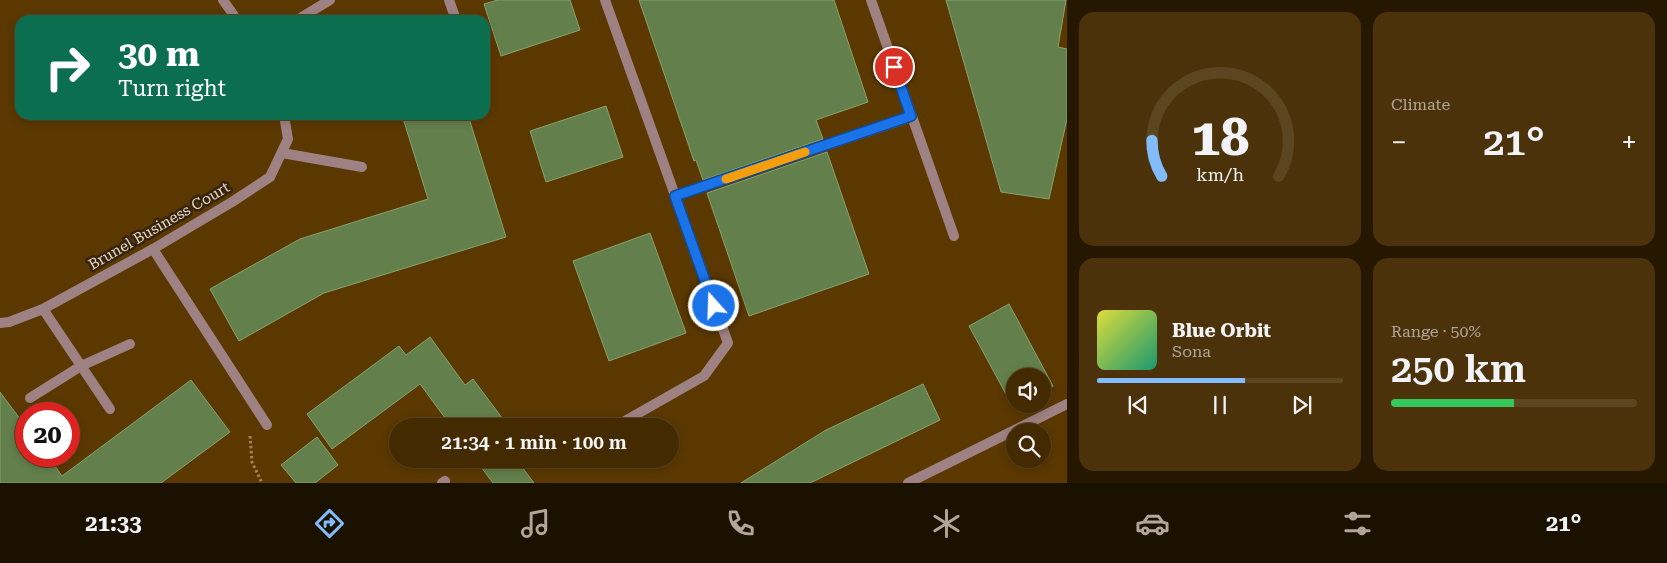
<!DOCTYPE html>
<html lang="en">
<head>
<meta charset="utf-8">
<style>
	body { margin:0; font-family:"Roboto Serif",serif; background:#4b320a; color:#f1f3f6; height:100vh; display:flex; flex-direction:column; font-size:19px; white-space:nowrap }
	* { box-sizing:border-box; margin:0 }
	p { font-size:16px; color:#afa799 }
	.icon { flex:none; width:28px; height:28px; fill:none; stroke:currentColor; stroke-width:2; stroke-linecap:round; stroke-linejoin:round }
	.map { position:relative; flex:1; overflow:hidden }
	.drawer { display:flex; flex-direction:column; gap:12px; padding:12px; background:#251700; width:600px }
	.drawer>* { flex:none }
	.banner { position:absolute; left:15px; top:15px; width:475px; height:105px; border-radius:15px; box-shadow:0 2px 8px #0003,0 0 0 1px #5c4622; background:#0b6e4f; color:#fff; overflow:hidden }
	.tools { position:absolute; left:1006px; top:368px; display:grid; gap:10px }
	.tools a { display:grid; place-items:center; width:45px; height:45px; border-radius:50%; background:#442a00; box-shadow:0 2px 8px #0003,0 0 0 1px #5c4622; font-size:25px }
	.speed { position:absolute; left:15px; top:402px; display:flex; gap:10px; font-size:25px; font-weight:700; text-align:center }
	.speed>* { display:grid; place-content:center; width:65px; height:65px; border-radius:50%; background:#442a00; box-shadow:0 2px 8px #0003,0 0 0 1px #5c4622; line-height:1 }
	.speed .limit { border:8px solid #d22; background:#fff; color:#111 }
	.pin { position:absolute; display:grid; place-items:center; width:42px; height:42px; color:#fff; margin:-21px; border:2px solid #fff; border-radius:50%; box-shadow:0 1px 5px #0007 }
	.me { position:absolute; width:55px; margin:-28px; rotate:340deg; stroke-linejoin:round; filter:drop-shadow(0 0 4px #0008) }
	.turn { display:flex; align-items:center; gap:18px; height:105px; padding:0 20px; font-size:22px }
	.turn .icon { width:65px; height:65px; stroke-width:2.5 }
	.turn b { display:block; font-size:35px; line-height:42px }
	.big { font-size:38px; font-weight:600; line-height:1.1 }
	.drawer .card { flex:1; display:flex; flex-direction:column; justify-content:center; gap:8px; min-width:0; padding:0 18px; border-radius:15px; background:#4b320a }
	.drawer .dial { align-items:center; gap:0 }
	.dial svg { height:130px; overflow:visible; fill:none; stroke:#5c4622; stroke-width:7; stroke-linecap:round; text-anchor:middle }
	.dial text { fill:#f1f3f6; stroke:none }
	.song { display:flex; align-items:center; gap:15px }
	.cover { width:60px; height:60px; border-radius:8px; background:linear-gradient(135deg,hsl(60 70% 55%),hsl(160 70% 35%)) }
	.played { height:5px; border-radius:2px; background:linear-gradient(90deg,#83bcfb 60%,#5c4622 60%) }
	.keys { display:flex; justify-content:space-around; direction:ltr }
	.heat { display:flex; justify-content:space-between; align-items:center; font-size:28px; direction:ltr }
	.charge { height:8px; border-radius:4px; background:linear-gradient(90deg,#34c759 50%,#5c4622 0) }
	.drawer .tiles { flex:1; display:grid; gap:12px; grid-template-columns:repeat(2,1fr) }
	.trip { position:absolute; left:389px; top:418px; width:290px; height:50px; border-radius:25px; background:#442a00; box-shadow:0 2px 8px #0003,0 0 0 1px #5c4622; font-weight:600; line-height:50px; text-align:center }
	.tabs { display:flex; height:80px; justify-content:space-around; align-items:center; background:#1b1100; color:#afa799 }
	.tabs .icon { width:35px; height:35px }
	.tabs .selected { color:#83bcfb }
	.tabs b { font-size:22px; color:#f1f3f6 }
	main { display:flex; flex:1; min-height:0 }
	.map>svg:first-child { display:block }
	.building { fill:#637f4c; stroke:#86a36e }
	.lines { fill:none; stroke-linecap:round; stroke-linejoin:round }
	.path { stroke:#9f835a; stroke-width:3; stroke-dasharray:2.5 2.5; stroke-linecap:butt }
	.service { stroke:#9e8183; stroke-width:10 }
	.minor { stroke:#9e8183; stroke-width:10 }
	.route-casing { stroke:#114b97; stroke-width:12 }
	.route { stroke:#1a73e8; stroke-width:9 }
	.slow { stroke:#f59e0b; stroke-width:9 }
	.labels { text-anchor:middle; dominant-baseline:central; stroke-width:5; stroke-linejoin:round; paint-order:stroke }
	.street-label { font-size:15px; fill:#ecd7bf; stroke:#342410 }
</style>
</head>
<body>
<main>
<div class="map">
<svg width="1067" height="483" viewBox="0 0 1067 483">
	<rect width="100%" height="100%" fill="#5b3800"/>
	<!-- building -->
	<g class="building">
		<path d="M 498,0 L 570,0 L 580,30 L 501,56 L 484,4 Z"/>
		<path d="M 639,0 L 834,0 L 868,102 L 816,120 L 823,139 L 703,180 L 696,160 L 694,161 Z"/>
		<path d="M 946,0 L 1066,0 L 1058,47 L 1067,49 L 1067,119 L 1049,199 L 1001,192 Z"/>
		<path d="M 606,106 L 623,157 L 546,182 L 530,131 Z"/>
		<path d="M 402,115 L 468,115 L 506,237 L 324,293 L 239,341 L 210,289 L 300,239 L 428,199 Z"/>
		<path d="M 827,152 L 869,274 L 749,316 L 707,193 Z"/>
		<path d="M 650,233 L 686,333 L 609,361 L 573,261 Z"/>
		<path d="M 1009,304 L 1053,386 L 1042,391 L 1042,376 L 1015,376 L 1015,404 L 1020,404 L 1013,407 L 969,326 Z"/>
		<path d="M 430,337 L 465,385 L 473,379 L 508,426 L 451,426 L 420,384 L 332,449 L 307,414 L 399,346 L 406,355 Z"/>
		<path d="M 191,380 L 230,432 L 161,483 L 0,483 L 0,392 L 26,427 L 26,456 L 48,456 L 62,476 Z"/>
		<path d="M 923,384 L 940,420 L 810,483 L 741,483 L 826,430 Z"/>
		<path d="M 317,437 L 338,465 L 315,483 L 296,483 L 281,465 Z"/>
		<path d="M 475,459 L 516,459 L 534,483 L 493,483 Z"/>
	</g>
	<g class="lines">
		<!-- path -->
		<path class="path" d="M 250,436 L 252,462 L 262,483"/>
		<!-- service -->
		<g class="service">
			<path d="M 223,0 L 237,20"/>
			<path d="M 449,0 L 456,20"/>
			<path d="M 605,0 L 728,343 L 704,376 L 616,426"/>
			<path d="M 871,0 L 954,236"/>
			<path d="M 297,20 L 330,0"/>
			<path d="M 282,153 L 362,167"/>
			<path d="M 675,196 L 911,117"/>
			<path d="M 153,249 L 267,425"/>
			<path d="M 43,309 L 110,409"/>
			<path d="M 0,323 L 9,322 L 43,309 L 153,249 L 232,202 L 270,177 L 288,139 L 284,115"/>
			<path d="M 30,398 L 81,366 L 130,344"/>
		</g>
		<!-- minor -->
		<g class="minor">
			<path d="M 442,483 L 445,481"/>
			<path d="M 908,483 L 1067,404"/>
		</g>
	</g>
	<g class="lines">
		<!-- route casing -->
		<g class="route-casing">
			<path id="route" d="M 714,306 L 675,196 L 911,116 L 894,67"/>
		</g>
		<!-- route -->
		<use href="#route" class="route"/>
		<!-- slow -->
		<path class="slow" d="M 726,179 L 805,152"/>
	</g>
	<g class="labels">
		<!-- street labels -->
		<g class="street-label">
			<text transform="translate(159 226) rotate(-30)">Brunel Business Court</text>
		</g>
	</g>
</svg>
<div class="tools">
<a><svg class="icon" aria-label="sound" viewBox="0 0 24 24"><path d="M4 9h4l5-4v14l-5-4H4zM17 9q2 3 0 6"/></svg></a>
<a><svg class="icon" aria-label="search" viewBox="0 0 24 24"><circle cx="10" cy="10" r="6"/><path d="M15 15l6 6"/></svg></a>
</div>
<div class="speed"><div class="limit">20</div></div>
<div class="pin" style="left:894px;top:67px;background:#d93025"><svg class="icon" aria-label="arrive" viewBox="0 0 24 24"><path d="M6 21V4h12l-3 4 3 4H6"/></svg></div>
<svg class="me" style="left:714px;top:306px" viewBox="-20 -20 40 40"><circle r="17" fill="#1a73e8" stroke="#fff" stroke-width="3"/><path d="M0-11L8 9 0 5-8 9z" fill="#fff"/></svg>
<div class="trip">21:34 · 1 min · 100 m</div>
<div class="banner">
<div class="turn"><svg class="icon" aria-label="right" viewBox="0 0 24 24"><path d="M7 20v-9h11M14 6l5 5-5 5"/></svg><div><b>30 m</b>Turn right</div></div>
</div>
</div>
<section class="drawer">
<div class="tiles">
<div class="card dial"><svg viewBox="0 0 100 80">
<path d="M14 69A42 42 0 1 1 86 69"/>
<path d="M14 69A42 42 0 0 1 8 47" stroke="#83bcfb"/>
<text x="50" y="56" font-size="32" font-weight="700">18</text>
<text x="50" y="72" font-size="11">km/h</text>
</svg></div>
<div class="card"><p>Climate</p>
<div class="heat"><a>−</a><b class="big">21°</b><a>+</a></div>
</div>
<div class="card">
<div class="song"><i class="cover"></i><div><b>Blue Orbit</b><p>Sona</p></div></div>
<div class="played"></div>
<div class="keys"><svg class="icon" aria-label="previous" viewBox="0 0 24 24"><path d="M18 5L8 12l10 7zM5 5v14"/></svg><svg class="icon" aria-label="pause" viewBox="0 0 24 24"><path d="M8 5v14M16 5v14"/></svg><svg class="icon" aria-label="next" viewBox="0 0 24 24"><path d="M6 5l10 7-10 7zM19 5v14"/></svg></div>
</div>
<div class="card"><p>Range · 50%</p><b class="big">250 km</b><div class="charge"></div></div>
</div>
</section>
</main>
<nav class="tabs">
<b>21:33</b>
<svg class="icon selected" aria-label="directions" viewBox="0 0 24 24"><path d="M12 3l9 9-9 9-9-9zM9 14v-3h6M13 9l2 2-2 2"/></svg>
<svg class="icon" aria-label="music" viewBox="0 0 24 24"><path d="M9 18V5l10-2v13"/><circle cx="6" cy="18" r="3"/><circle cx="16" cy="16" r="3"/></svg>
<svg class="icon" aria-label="phone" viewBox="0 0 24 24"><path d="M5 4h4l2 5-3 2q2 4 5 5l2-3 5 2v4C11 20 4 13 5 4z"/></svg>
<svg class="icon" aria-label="climate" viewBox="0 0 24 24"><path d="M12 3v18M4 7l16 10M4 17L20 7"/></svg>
<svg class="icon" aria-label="car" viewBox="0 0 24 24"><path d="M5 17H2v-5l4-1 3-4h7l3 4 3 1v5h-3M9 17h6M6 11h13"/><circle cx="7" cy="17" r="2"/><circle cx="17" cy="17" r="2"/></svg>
<svg class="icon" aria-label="filters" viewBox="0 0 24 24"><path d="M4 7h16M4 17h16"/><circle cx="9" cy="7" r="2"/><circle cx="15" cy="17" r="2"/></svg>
<b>21°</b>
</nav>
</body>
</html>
